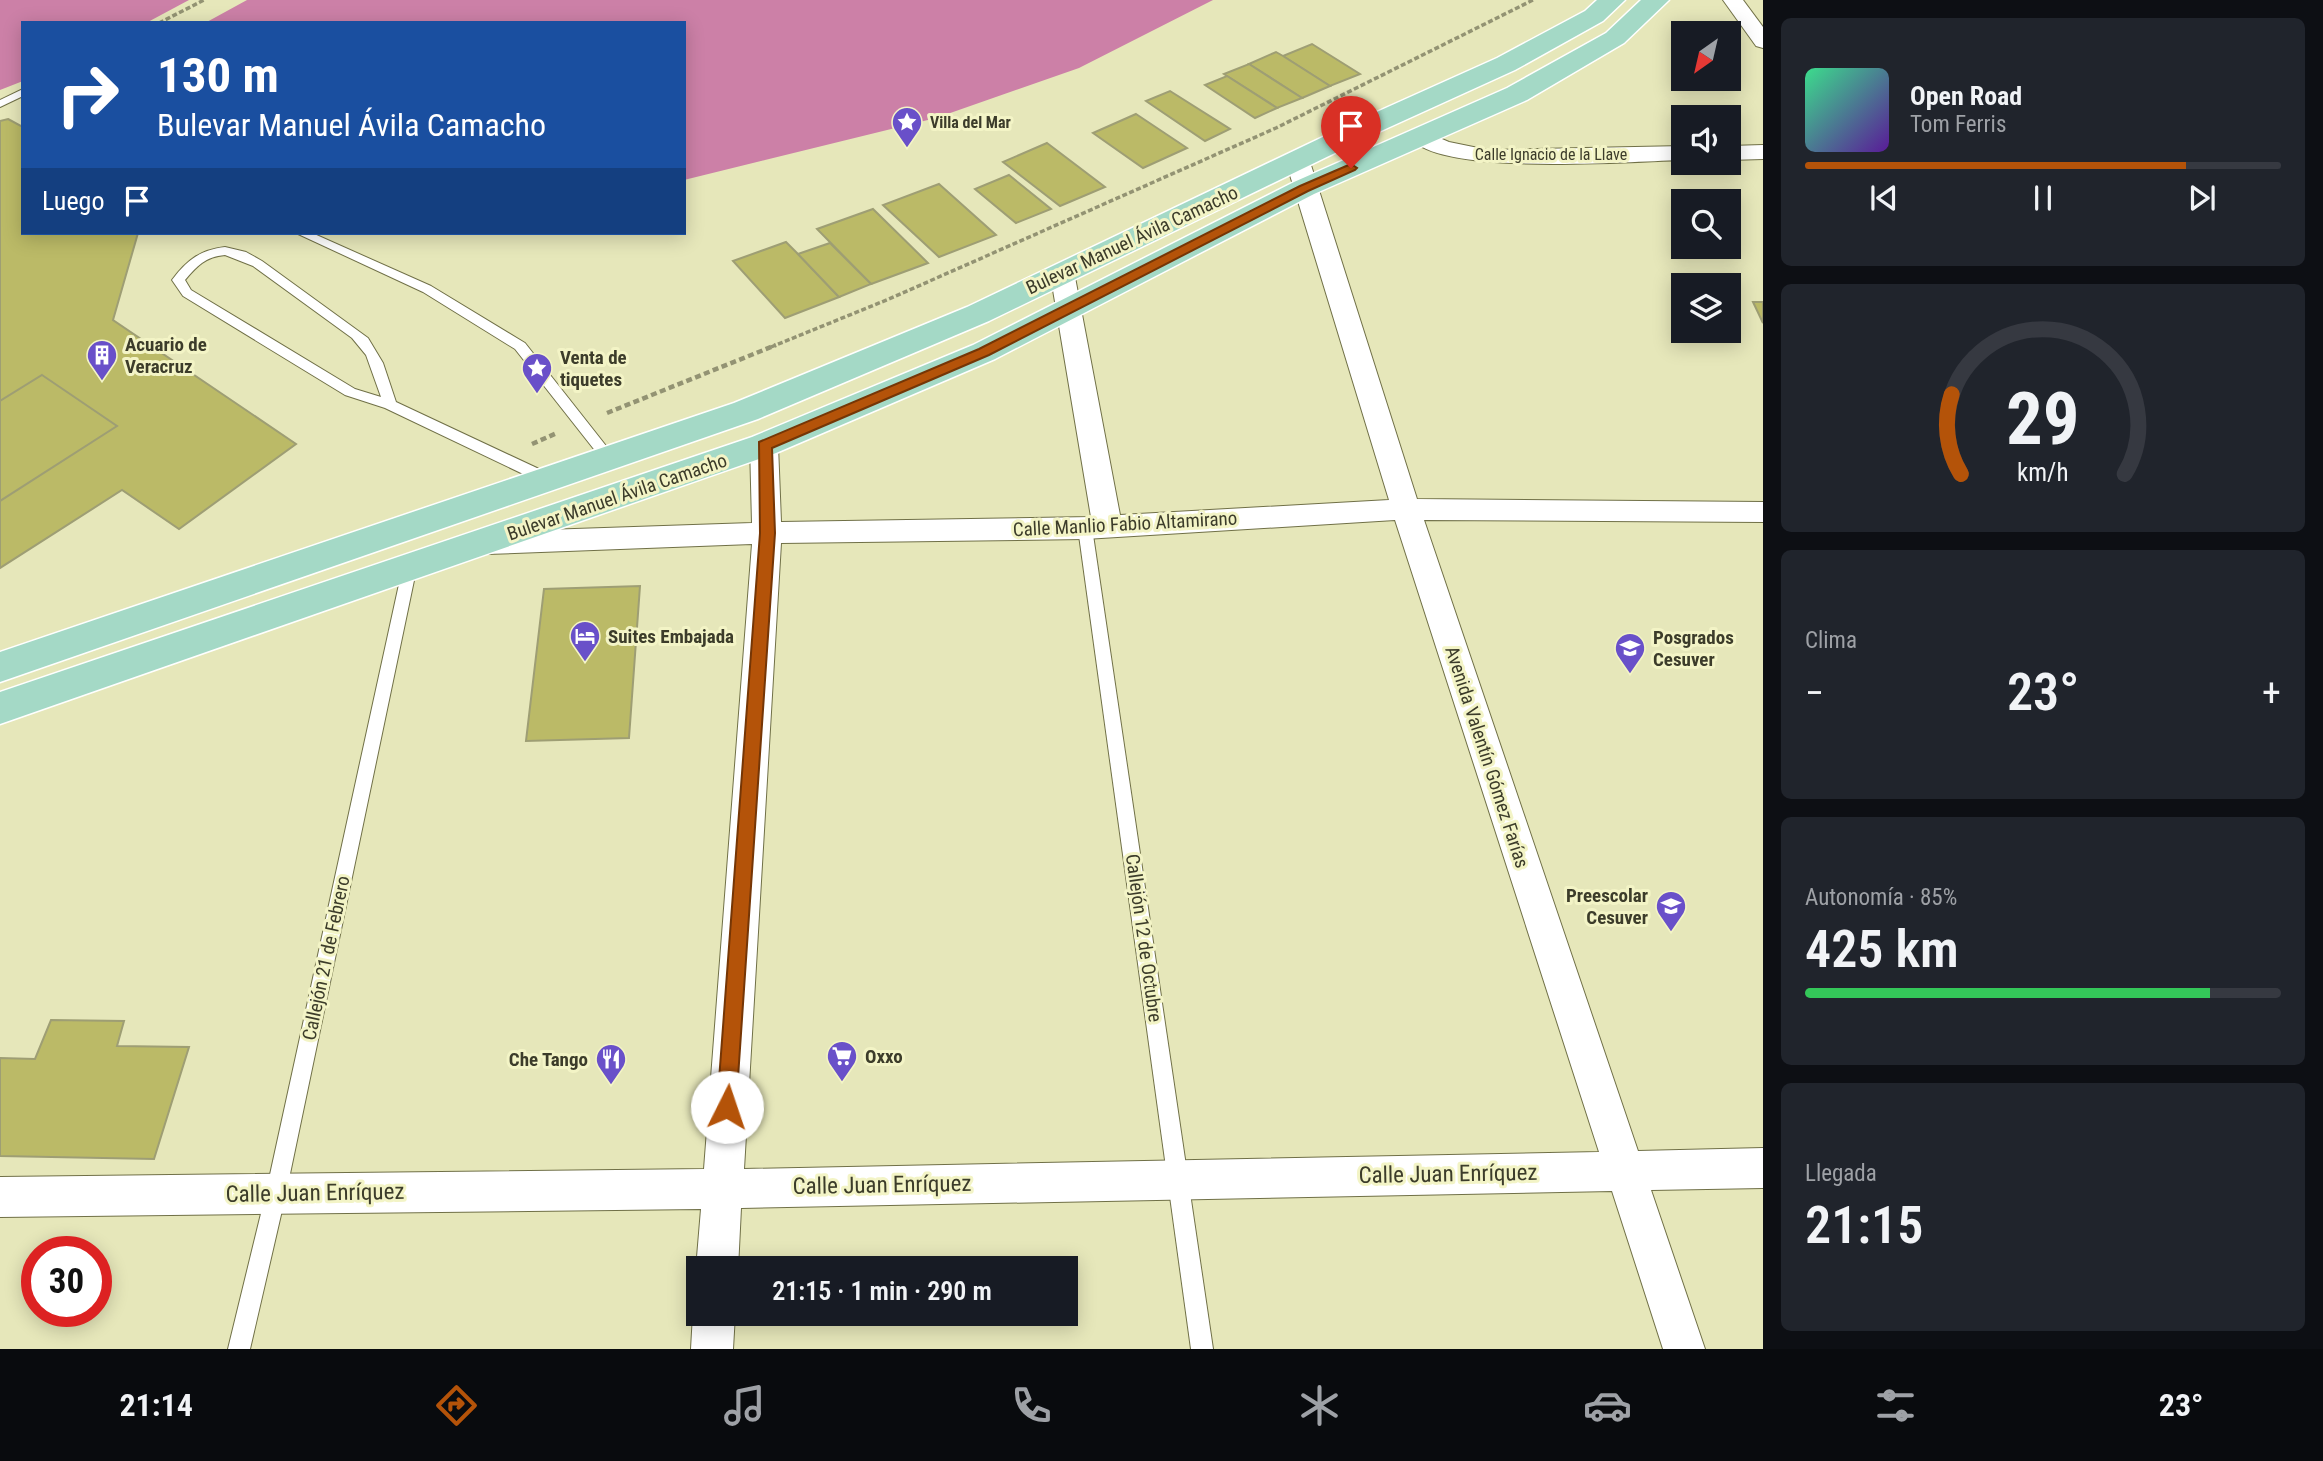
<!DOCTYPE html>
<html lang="es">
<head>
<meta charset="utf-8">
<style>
	body { margin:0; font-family:"Roboto Condensed",sans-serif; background:#20242c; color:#f1f3f6; height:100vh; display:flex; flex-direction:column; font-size:26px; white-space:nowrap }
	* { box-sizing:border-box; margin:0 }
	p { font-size:23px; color:#9ea1a6 }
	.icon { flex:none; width:38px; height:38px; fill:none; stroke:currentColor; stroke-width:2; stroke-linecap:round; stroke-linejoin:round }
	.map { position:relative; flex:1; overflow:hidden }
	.drawer { display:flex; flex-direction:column; gap:18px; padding:18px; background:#0d0f14; width:560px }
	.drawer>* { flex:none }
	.top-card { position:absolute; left:21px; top:21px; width:665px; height:214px; border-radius:0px; box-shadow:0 4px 18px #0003; background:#1a4fa0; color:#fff; overflow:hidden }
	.needle { width:46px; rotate:214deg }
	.fabs { position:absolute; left:1671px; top:21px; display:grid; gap:14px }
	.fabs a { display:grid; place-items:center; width:70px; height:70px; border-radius:0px; background:#171b24; box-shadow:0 4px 18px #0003; font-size:35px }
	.speed { position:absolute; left:21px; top:1236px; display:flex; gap:14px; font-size:35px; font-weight:700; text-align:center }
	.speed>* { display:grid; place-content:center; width:91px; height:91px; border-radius:50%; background:#171b24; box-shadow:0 4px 18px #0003; line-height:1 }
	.speed .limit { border:10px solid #d22; background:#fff; color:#111 }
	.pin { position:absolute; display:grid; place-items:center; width:60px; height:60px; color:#fff; margin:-72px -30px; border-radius:50% 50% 50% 0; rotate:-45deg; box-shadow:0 0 7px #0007 }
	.pin .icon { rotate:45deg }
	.me { position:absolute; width:77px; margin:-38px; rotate:4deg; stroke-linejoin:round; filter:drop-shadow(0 0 5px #0008) }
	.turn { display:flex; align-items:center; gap:24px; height:147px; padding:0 21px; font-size:32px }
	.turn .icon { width:91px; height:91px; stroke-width:2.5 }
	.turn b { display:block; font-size:49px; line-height:60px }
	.then { display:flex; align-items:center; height:66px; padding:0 21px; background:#0003; gap:14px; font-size:26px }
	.big { font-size:52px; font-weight:600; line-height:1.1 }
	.drawer .tile { flex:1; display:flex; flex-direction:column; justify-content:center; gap:10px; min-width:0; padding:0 24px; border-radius:10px; background:#20242c }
	.drawer .dial { align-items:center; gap:0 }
	.dial svg { height:182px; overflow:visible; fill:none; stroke:#363941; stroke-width:7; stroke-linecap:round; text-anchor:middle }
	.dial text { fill:#f1f3f6; stroke:none }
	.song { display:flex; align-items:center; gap:21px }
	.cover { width:84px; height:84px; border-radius:10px; background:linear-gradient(135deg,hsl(150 70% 55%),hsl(270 70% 35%)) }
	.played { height:7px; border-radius:4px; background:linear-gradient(90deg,#b45309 80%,#363941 80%) }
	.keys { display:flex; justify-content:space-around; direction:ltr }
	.heat { display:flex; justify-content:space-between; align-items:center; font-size:38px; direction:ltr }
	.charge { height:10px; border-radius:5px; background:linear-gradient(90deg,#34c759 85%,#363941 0) }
	.trip { position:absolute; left:686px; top:1256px; width:392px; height:70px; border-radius:0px; background:#171b24; box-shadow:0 4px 18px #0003; font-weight:600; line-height:70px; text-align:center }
	.dock { display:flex; height:112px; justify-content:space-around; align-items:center; background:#090b0e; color:#9ea1a6 }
	.dock .icon { width:49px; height:49px }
	.dock .selected { color:#b45309 }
	.dock b { font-size:32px; color:#f1f3f6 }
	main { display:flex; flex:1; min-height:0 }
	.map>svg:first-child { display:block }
	.water { fill:#cc80a7 }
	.building { fill:#bbba67; stroke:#9e9e74; stroke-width:2 }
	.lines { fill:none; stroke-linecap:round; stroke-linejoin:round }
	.lane-casing { stroke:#707047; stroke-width:2 }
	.street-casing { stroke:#707047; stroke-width:2 }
	.primary-casing { stroke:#fff; stroke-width:3 }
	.path-far1 { stroke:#939373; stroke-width:3.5; stroke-dasharray:5 2.5; stroke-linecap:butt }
	.path { stroke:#939373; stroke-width:4.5; stroke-dasharray:6 3.5; stroke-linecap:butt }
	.lane { fill:#fff; fill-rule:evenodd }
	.street { fill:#fff; fill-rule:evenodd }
	.primary { fill:#a4d9c6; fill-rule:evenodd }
	.route { fill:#b45309; stroke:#753606; stroke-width:2 }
	.labels { text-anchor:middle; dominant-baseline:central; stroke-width:6; stroke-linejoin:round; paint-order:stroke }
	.far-poi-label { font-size:16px; font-weight:bold; fill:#3c3c2a; stroke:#f3f4c6; text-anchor:start }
	.far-street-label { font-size:16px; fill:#3c3c2a; stroke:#f3f4c6 }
	.street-label { font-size:19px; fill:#3c3c2a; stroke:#f3f4c6 }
	.poi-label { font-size:19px; font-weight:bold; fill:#3c3c2a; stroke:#f3f4c6; text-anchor:start }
	.near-street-label { font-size:23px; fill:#3c3c2a; stroke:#f3f4c6 }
</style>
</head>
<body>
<main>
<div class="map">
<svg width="1763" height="1349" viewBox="0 0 1763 1349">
	<rect width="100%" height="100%" fill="#e6e7ba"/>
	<!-- water -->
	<g class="water">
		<path d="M 0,0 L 189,0 L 146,23 L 23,23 L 23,81 L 0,90 Z"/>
		<path d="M 247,0 L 1213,0 L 1079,68 L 936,118 L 684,180 L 684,23 L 205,23 Z"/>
	</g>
	<!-- building -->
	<g class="building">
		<path d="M 1312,44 L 1360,74 L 1330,86 L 1283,56 Z"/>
		<path d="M 1276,52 L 1283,56 L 1330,86 L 1302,98 L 1249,64 Z"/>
		<path d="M 1249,64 L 1302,98 L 1277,108 L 1224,74 Z"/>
		<path d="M 1227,76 L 1277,108 L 1255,118 L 1205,85 Z"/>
		<path d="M 1170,91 L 1230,129 L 1205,141 L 1146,101 Z"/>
		<path d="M 1136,114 L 1187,148 L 1143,168 L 1093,133 Z"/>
		<path d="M 8,119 L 23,127 L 23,233 L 138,233 L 113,320 L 296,444 L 179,529 L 122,490 L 0,568 L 0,121 Z"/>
		<path d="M 1047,143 L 1105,187 L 1060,206 L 1003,162 Z"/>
		<path d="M 1009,175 L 1051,209 L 1016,223 L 975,189 Z"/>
		<path d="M 939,184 L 996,235 L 939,257 L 883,205 Z"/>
		<path d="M 873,209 L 928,263 L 871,284 L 817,229 Z"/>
		<path d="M 786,242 L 798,254 L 839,297 L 785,318 L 733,261 Z"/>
		<path d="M 830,243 L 871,284 L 839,297 L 798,254 Z"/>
		<path d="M 1753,302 L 1763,302 L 1763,323 Z"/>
		<path d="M 42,375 L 117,426 L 0,501 L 0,401 Z"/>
		<path d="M 640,586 L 629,738 L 526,741 L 544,589 Z"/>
		<path d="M 51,1020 L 124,1021 L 117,1046 L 189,1047 L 154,1159 L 0,1156 L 0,1058 L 35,1059 Z"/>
	</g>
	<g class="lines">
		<!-- lane casing -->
		<g class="lane-casing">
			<g id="lane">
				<path d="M 23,89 L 23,96 L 0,107 L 0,100 Z"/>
				<path d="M 296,233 L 312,233 L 431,286 L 525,343 L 614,456 L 616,459 L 614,462 L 604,462 L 515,349 L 423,292 Z"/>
				<path d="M 225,247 L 246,252 L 262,261 L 368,338 L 383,363 L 396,402 L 554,476 L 556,480 L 554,484 L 544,484 L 385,408 L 345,395 L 183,296 L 172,280 C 187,260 200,250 225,247 ZM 225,255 L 253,266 L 352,338 L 366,355 L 381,397 L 355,389 L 191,290 L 185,280 C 197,266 205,257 225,255 Z"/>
				<path d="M 1085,523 L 1092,528 L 1213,1349 L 1191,1349 L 1078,528 Z"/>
				<path d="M 410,560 L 417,566 L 286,1193 L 250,1349 L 228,1349 L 266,1193 L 403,566 Z"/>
			</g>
		</g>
		<!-- street casing -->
		<g class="street-casing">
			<g id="street">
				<path d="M 1723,0 L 1743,0 L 1763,27 L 1763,48 L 1756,46 Z"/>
				<path d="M 1421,130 L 1449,142 L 1488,150 L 1684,146 L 1684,160 C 1633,161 1437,177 1410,137 Z"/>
				<path d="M 1763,145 L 1763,159 L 1729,160 L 1729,146 Z"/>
				<path d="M 1298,155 L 1306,157 L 1310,162 L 1417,499 L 1763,502 L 1763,522 L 1424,520 L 1638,1151 L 1763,1148 L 1763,1188 L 1651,1190 L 1705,1349 L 1663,1349 L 1612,1191 L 741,1208 L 738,1269 L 698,1269 L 698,1273 L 696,1269 L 701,1209 L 0,1217 L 0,1177 L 704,1169 L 752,544 L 487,554 L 477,551 L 472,543 L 477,535 L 487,532 L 752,523 L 750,445 L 754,438 L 764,435 L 774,438 L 778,445 L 781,522 L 1091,517 L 1050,272 L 1053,267 L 1071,267 L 1074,272 L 1120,515 L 1389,500 L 1286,162 L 1290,157 ZM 1395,520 L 1599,1152 L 744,1169 L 781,543 L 1085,539 Z"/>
				<path d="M 698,1301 L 698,1314 L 735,1314 L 733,1349 L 691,1349 L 693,1314 Z"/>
			</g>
		</g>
		<!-- primary casing -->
		<g class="primary-casing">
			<g id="primary">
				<path d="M 1597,0 L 1625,0 L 1603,21 L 1515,70 L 1370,136 L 989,321 L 758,419 L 0,682 L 0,652 L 734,403 L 967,307 L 1350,124 L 1497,58 L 1585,11 Z"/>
				<path d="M 1641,0 L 1669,0 L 1624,43 L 1527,100 L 1314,194 L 995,359 L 776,453 L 0,724 L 0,692 L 752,437 L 973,345 L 1294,182 L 1507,88 L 1606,33 Z"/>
			</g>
		</g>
		<!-- path-far1 -->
		<g class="path-far1">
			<path d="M 159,23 L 204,0"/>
			<path d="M 771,347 L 889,299 L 1276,128 L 1533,0"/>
		</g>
		<!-- path -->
		<g class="path">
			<path d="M 607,413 L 776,345"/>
			<path d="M 532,444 L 557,433"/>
		</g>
		<!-- lane -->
		<use href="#lane" class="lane"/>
		<!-- street -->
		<use href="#street" class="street"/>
		<!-- primary -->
		<use href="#primary" class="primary"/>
	</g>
	<!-- route -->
	<path class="route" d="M 1351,164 L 1357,168 L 1355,170 L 1308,191 L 989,355 L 772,448 L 775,533 L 736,1107 L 733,1113 L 727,1116 L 720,1113 L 717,1107 L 760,533 L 759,442 L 979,349 L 1300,186 Z"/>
	<!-- icons -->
	<defs>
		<g id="sight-pin" transform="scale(1.575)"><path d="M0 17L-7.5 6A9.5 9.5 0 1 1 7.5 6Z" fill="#6950c9" stroke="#f3f4c6"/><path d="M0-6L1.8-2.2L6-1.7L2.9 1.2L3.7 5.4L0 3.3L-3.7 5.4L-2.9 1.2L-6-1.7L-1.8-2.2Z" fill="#fff"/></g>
		<g id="building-pin" transform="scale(1.575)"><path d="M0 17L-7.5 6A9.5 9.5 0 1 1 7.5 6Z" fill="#6950c9" stroke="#f3f4c6"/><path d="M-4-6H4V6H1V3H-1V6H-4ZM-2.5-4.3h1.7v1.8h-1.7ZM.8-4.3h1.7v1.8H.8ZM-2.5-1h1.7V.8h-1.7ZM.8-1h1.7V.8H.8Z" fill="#fff"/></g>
		<g id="hotel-pin" transform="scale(1.575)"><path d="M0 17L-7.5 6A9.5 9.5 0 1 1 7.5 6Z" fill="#6950c9" stroke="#f3f4c6"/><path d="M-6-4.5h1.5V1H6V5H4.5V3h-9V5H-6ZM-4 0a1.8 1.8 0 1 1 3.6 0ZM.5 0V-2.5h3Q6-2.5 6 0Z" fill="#fff"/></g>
		<g id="university-pin" transform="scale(1.575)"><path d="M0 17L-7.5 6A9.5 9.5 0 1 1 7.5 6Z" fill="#6950c9" stroke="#f3f4c6"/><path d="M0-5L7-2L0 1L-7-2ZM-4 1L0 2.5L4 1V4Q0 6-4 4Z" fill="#fff"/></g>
		<g id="school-pin" transform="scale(1.575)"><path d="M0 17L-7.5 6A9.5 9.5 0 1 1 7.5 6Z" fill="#6950c9" stroke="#f3f4c6"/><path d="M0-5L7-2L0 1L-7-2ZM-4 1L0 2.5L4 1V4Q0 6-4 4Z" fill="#fff"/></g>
		<g id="supermarket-pin" transform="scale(1.575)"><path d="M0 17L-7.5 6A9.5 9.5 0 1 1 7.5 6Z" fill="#6950c9" stroke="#f3f4c6"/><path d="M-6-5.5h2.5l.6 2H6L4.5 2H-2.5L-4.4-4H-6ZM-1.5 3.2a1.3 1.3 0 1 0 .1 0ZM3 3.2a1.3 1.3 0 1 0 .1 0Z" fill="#fff"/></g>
		<g id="restaurant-pin" transform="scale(1.575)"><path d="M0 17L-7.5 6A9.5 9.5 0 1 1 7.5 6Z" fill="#6950c9" stroke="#f3f4c6"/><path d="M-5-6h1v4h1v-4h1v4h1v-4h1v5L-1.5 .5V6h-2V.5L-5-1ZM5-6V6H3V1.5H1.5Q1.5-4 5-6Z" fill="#fff"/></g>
	</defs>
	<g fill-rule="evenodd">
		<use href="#sight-pin" x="907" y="122"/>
		<use href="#building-pin" x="102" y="355"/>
		<use href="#sight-pin" x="537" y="368"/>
		<use href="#hotel-pin" x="585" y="636"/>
		<use href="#university-pin" x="1630" y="648"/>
		<use href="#school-pin" x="1671" y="906"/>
		<use href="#supermarket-pin" x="842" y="1056"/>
		<use href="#restaurant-pin" x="611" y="1059"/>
	</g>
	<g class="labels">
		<!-- far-poi labels -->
		<g class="far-poi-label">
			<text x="930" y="122">Villa del Mar</text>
		</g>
		<!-- far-street labels -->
		<g class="far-street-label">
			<text x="1551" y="154">Calle Ignacio de la Llave</text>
		</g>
		<!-- street labels -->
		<g class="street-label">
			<text transform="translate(1132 240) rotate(-25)">Bulevar Manuel Ávila Camacho</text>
			<text transform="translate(617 497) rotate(-19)">Bulevar Manuel Ávila Camacho</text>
			<text transform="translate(1125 524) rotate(-3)">Calle Manlio Fabio Altamirano</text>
			<text transform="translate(1487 757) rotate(72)">Avenida Valentín Gómez Farías</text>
			<text transform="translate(1144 938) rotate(82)">Callejón 12 de Octubre</text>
			<text transform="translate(326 958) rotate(-78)">Callejón 21 de Febrero</text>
		</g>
		<!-- poi labels -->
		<g class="poi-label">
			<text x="125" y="344">Acuario de<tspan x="125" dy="22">Veracruz</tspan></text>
			<text x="560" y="357">Venta de<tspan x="560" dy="22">tiquetes</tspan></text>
			<text x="608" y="636">Suites Embajada</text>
			<text x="1653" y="637">Posgrados<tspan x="1653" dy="22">Cesuver</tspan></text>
			<text x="1648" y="895" text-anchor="end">Preescolar<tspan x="1648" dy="22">Cesuver</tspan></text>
			<text x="865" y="1056">Oxxo</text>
			<text x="588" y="1059" text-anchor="end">Che Tango</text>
		</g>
		<!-- near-street labels -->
		<g class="near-street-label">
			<text transform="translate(1448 1174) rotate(-1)">Calle Juan Enríquez</text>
			<text transform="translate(882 1185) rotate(-1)">Calle Juan Enríquez</text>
			<text transform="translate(315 1193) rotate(-1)">Calle Juan Enríquez</text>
		</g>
	</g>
</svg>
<div class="fabs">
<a><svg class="needle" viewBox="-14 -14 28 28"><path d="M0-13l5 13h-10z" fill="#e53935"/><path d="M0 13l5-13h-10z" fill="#9ea1a6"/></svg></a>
<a><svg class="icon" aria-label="sound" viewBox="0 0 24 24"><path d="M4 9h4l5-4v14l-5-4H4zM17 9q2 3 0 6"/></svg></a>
<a><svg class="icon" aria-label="search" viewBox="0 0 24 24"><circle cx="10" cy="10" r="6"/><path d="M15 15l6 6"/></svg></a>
<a><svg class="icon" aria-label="layers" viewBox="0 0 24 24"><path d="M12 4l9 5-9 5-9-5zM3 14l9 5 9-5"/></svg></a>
</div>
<div class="speed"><div class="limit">30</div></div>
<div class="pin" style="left:1351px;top:168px;background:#d93025"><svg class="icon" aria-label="arrive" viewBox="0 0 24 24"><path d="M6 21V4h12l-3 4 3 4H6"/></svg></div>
<svg class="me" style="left:727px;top:1107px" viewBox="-20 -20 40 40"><circle r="19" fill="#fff"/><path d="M0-13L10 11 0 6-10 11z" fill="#b45309"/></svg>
<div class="trip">21:15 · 1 min · 290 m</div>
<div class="top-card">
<div class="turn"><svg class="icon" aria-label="right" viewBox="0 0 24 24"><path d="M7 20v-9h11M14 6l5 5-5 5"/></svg><div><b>130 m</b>Bulevar Manuel Ávila Camacho</div></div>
<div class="then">Luego<svg class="icon" aria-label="arrive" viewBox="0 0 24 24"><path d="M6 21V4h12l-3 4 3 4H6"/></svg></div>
</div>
</div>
<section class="drawer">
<div class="tile">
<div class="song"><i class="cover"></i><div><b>Open Road</b><p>Tom Ferris</p></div></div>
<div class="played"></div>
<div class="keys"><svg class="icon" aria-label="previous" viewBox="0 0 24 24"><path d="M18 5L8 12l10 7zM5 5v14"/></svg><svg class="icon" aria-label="pause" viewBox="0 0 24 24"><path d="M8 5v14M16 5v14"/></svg><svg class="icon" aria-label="next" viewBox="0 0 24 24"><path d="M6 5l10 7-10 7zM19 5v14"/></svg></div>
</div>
<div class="tile dial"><svg viewBox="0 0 100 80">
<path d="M14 69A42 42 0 1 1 86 69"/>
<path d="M14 69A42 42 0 0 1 10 34" stroke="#b45309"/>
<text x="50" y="56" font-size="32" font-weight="700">29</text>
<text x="50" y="72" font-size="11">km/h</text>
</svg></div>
<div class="tile"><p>Clima</p>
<div class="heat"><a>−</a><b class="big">23°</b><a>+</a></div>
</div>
<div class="tile"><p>Autonomía · 85%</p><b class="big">425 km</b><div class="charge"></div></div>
<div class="tile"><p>Llegada</p><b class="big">21:15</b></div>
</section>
</main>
<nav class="dock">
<b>21:14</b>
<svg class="icon selected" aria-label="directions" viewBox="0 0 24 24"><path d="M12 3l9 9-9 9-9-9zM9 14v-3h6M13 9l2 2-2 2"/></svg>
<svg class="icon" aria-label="music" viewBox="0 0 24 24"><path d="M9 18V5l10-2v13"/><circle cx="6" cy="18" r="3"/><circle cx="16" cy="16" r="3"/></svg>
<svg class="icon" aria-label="phone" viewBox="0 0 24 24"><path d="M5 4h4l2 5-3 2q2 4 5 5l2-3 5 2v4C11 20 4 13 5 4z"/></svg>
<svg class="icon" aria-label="climate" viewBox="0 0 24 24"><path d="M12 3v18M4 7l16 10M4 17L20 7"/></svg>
<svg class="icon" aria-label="car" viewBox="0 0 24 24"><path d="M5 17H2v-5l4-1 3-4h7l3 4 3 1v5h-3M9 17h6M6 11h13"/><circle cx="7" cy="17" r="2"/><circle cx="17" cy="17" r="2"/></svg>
<svg class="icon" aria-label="filters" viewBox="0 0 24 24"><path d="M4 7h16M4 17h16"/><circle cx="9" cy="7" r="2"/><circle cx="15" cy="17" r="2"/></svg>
<b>23°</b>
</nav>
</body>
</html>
